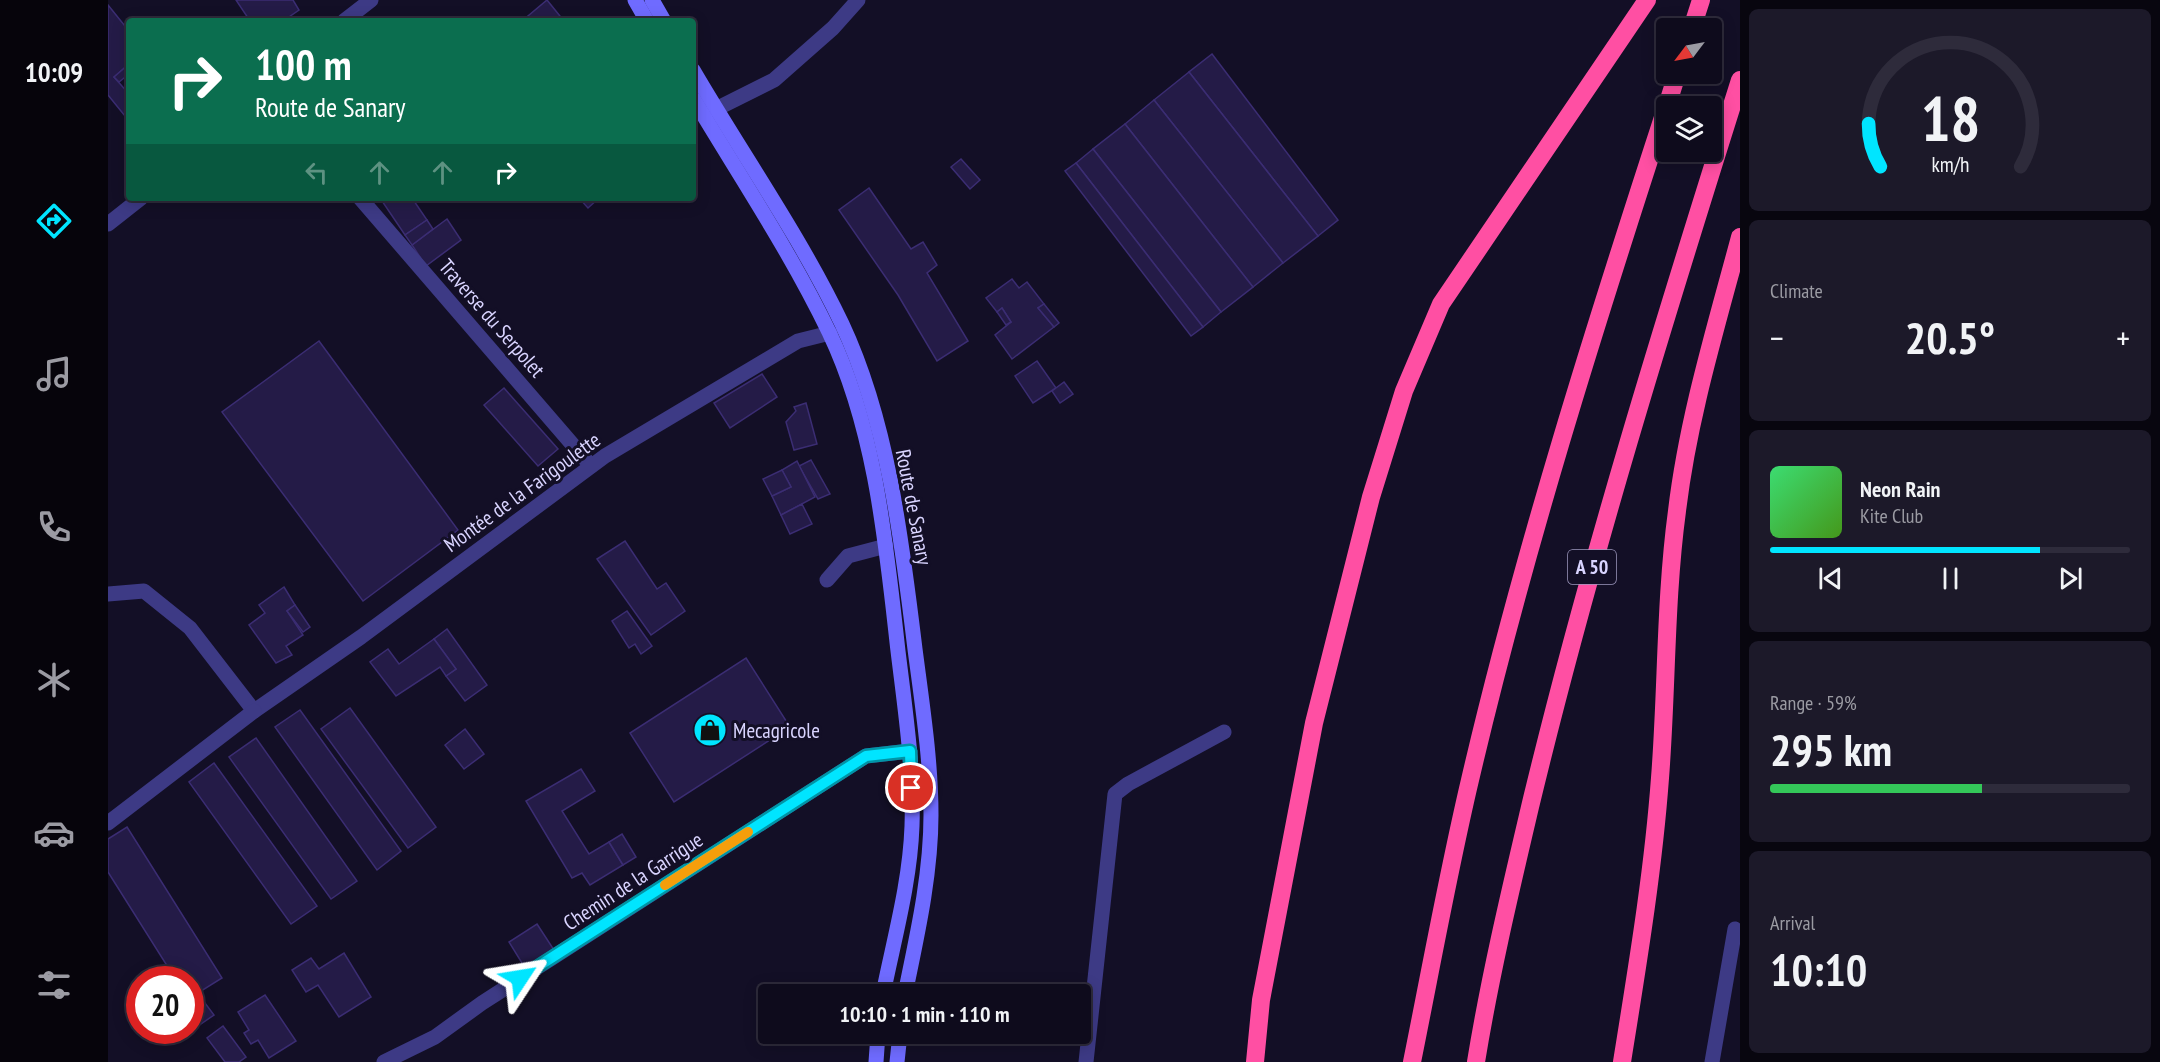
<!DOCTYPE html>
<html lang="en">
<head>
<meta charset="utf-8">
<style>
	body { margin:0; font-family:"PT Sans Narrow",sans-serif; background:#1c1929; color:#f1f3f6; height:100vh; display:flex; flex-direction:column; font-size:22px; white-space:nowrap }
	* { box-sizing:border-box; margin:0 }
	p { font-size:20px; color:#9b9ba3 }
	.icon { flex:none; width:33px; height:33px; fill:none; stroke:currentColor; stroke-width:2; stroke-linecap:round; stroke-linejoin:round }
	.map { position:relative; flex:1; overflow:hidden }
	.panel { display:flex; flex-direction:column; gap:9px; padding:9px; background:#08060f; width:420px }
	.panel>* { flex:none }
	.top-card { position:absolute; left:18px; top:18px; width:570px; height:183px; border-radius:6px; box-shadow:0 3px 15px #0003,0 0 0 2px #2e2b3b; background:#0b6e4f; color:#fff; overflow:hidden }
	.needle { width:39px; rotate:238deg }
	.tools { position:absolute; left:1548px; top:18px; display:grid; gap:12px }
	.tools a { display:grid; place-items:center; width:66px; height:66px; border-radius:6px; background:#0e0b1c; box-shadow:0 3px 15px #0003,0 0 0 2px #2e2b3b; font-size:30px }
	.speed { position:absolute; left:18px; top:966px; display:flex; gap:12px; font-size:30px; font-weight:700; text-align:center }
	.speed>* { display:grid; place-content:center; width:78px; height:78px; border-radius:50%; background:#0e0b1c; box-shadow:0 3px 15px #0003,0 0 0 2px #2e2b3b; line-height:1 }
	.speed .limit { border:9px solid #d22; background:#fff; color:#111 }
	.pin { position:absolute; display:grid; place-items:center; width:51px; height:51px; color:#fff; margin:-26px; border:3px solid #fff; border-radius:50%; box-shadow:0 2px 6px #0007 }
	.me { position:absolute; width:66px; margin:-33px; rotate:57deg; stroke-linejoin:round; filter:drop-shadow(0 0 4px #0008) }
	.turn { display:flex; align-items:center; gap:21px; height:126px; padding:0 30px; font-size:27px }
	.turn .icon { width:78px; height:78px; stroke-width:2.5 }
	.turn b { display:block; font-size:42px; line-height:51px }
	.lanes { display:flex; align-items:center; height:57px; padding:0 30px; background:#0003; justify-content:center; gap:30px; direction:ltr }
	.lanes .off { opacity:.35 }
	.big { font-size:45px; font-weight:600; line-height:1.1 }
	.panel .tile { flex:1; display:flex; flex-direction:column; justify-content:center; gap:9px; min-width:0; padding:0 21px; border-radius:9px; background:#1c1929 }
	.panel .dial { align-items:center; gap:0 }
	.dial svg { height:156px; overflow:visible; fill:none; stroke:#2e2b3b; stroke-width:7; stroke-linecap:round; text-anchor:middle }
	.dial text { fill:#f1f3f6; stroke:none }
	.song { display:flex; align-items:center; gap:18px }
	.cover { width:72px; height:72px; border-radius:9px; background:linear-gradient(135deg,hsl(140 70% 55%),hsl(100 70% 35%)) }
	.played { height:6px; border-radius:3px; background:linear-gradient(90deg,#00e5ff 75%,#2e2b3b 75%) }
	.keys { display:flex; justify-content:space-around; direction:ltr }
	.heat { display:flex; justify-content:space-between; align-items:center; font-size:33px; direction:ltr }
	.charge { height:9px; border-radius:4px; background:linear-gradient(90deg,#34c759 59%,#2e2b3b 0) }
	.trip { position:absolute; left:650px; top:984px; width:333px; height:60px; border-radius:6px; background:#0e0b1c; box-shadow:0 3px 15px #0003,0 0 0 2px #2e2b3b; font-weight:600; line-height:60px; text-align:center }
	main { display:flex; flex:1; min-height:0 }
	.menu { display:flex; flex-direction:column; width:108px; justify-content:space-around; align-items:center; background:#06040b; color:#9b9ba3 }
	.menu .icon { width:42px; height:42px }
	.menu .on { color:#00e5ff }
	.menu b { font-size:27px; color:#f1f3f6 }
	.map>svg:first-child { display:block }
	.building { fill:#241b47; stroke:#3b2d73; stroke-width:1.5 }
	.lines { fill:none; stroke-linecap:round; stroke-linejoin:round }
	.service { stroke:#3d3a85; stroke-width:15 }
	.secondary { stroke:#6f6bff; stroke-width:15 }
	.motorway { stroke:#ff4fa3; stroke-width:18 }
	.route-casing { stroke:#0095a6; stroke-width:15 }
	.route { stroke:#00e5ff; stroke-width:10 }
	.slow { stroke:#f59e0b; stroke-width:10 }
	.labels { text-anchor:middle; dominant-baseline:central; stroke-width:6; stroke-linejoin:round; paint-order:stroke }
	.shield { fill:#130f26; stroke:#9e99be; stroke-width:1.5 }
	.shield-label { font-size:20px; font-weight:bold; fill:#d9d4ff }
	.street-label { font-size:21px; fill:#d9d4ff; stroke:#130f26 }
	.poi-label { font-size:21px; fill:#d9d4ff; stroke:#130f26; text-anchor:start }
</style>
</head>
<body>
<main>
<nav class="menu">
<b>10:09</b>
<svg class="icon on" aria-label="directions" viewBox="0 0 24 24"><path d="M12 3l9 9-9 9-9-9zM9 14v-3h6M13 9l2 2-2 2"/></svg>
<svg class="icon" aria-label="music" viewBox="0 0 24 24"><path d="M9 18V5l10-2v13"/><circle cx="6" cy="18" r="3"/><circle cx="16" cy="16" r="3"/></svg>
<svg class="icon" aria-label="phone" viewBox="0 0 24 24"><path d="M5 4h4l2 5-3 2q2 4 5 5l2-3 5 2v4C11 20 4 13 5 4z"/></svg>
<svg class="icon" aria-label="climate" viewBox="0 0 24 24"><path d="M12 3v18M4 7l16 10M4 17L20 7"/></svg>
<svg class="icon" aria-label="car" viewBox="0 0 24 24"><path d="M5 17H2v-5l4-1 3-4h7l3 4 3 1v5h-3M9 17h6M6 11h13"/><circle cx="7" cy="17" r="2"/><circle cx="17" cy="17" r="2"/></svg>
<svg class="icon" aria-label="filters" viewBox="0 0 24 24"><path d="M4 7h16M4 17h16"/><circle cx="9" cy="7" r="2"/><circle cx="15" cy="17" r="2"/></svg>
</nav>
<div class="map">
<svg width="1632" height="1062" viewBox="0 0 1632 1062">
	<rect width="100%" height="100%" fill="#130f26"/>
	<!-- building -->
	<g class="building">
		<path d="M 128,0 L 185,0 L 191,10 L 175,21 L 142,21 Z"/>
		<path d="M 439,0 L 456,21 L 414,21 Z"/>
		<path d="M 0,5 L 21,31 L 21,64 L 6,77 L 21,94 L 21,121 L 0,95 Z"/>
		<path d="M 1104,54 L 1230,220 L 1210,236 L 1081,72 Z"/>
		<path d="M 21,64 L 21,74 L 11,82 L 6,77 Z"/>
		<path d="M 1081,72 L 1210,236 L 1175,263 L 1046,100 Z"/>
		<path d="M 1046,100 L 1175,263 L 1145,287 L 1017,124 Z"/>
		<path d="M 1017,124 L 1145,287 L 1113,312 L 985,149 Z"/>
		<path d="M 985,149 L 1113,312 L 1095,327 L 968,163 Z"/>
		<path d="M 853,159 L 872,180 L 862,189 L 843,167 Z"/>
		<path d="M 968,163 L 1095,327 L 1083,336 L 957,171 Z"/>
		<path d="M 761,188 L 803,249 L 815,242 L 829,265 L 819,273 L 860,341 L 829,361 L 790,295 L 731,210 Z"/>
		<path d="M 272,198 L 304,198 L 319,220 L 297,235 Z"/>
		<path d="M 471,198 L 491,198 L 480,208 Z"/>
		<path d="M 339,219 L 353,240 L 318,266 L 304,245 Z"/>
		<path d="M 319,220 L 325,229 L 304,245 L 297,235 Z"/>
		<path d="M 904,279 L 911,288 L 919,282 L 936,304 L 930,308 L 946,327 L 904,359 L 887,335 L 903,322 L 894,308 L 889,312 L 878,298 Z"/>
		<path d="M 936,304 L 951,323 L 946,327 L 930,308 Z"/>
		<path d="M 894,308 L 903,322 L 898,325 L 889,312 Z"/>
		<path d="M 211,341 L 350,530 L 255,601 L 114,412 Z"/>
		<path d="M 929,361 L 948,388 L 925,403 L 907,376 Z"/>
		<path d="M 654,374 L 669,397 L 622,428 L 606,403 Z"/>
		<path d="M 956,382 L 965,394 L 952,403 L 944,391 Z"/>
		<path d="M 396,388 L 450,449 L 430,466 L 376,405 Z"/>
		<path d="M 698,403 L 709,444 L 686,450 L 678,422 L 688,411 L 686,407 Z"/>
		<path d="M 703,460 L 722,494 L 710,499 L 691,466 Z"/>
		<path d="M 689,461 L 707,497 L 673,515 L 664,496 L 683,487 L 674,470 Z"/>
		<path d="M 674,470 L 683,487 L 664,496 L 655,479 Z"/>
		<path d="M 694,504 L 704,524 L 682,534 L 673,515 Z"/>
		<path d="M 517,541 L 549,589 L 558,583 L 577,611 L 543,635 L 489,559 Z"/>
		<path d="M 176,587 L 187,605 L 179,611 L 195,635 L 178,646 L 184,655 L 168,663 L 141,625 L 157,613 L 151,605 Z"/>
		<path d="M 187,605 L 202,627 L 195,632 L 179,611 Z"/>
		<path d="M 519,611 L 544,646 L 533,654 L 527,644 L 521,648 L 504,621 Z"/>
		<path d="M 339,629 L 379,685 L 357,701 L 338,676 L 348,669 L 326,639 Z"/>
		<path d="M 326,639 L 348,669 L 338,676 L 332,667 L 288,696 L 262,662 L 280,649 L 291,664 Z"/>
		<path d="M 638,658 L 682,727 L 566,802 L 522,733 Z"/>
		<path d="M 242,708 L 328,827 L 300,848 L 213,729 Z"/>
		<path d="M 192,710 L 293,851 L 269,870 L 167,727 Z"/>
		<path d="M 357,729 L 376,754 L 356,769 L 337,745 Z"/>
		<path d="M 148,738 L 249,881 L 223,899 L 121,757 Z"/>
		<path d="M 106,763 L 209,906 L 183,924 L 81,782 Z"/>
		<path d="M 473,769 L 487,791 L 454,811 L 481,854 L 501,842 L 515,865 L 482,885 L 474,873 L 464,878 L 418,801 Z"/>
		<path d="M 19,827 L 114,978 L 82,998 L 82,980 L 68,980 L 0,872 L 0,839 Z"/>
		<path d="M 514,834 L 528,857 L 515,865 L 501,842 Z"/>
		<path d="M 429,924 L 446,950 L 417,968 L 401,942 Z"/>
		<path d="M 236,953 L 263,997 L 231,1017 L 210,985 L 198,992 L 184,970 L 203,958 L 211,969 Z"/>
		<path d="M 91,995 L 106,1015 L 90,1026 L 82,1016 L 82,1001 Z"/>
		<path d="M 157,995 L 188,1041 L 161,1058 L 150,1040 L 143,1044 L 136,1033 L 141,1030 L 130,1012 Z"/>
		<path d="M 115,1026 L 138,1057 L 131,1062 L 117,1062 L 99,1038 Z"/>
	</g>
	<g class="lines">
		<!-- service -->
		<g class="service">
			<path d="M 236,21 L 263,0"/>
			<path d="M 608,109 L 666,80 L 725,28 L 750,0"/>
			<path d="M 252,198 L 483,466"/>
			<path d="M 0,224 L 33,198"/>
			<path d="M 719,580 L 740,556 L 778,546"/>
			<path d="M 0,594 L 36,591 L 82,628 L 146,711 L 253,637 L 497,456 L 690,341 L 722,333"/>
			<path d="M 0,823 L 146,711"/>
			<path d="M 276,1062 L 327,1037 L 374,1003 L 758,756 L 802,751"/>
			<path d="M 978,1062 L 1007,794 L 1020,784 L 1116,732"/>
			<path d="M 1604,1062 L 1627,929"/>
		</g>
		<!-- secondary -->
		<g class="secondary">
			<path d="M 527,0 L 539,21"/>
			<path d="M 544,0 L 556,21"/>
			<path d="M 585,70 C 634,154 692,236 734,324 C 780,422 794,542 807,649 C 814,703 823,760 823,815 C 823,875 809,936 797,994"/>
			<path d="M 585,98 C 631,175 682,251 721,332 C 768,430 778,545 790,651 C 797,709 806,768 804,826 C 802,883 786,939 775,994"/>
			<path d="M 768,1062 L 770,1034"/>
			<path d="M 789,1062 L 792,1034"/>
		</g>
		<!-- motorway -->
		<g class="motorway">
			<path d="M 1584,28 L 1593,0"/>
			<path d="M 1559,106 L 1569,74"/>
			<path d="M 1147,1062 L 1153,1000 L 1206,723 L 1263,497 L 1296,391 L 1333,304 L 1539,0"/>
			<path d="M 1304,1062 C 1323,968 1340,873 1362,780 C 1415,553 1486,329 1558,108"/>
			<path d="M 1368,1062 C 1382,976 1402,892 1422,807 C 1481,562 1556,321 1632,80"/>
			<path d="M 1514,1062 C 1529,968 1545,873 1552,778 C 1559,689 1557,600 1569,511 C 1580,418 1608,327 1632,237"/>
		</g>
	</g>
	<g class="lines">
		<!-- route casing -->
		<g class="route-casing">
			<path id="route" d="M 412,978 L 758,756 L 802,751 L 803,788"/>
		</g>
		<!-- route -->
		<use href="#route" class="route"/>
		<!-- slow -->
		<path class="slow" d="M 557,885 L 640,832"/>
	</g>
	<!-- icons -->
	<defs>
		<g id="shop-disc" transform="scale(1.725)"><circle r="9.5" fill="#00e5ff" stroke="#130f26"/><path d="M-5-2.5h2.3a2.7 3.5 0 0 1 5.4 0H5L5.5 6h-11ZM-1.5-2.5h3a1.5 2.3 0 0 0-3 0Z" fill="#111"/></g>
	</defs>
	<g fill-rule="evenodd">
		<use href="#shop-disc" x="602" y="730"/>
	</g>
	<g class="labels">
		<!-- shield labels -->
		<rect class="shield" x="1460" y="550" width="48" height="34" rx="4.5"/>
		<g class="shield-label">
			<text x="1484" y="567">A 50</text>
		</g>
		<!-- street labels -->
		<g class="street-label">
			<text transform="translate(384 318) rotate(49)">Traverse du Serpolet</text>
			<text transform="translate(414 492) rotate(-36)">Montée de la Farigoulette</text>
			<text transform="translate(806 507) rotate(79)">Route de Sanary</text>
			<text transform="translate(525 881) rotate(-33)">Chemin de la Garrigue</text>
		</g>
		<!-- poi labels -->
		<g class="poi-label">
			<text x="625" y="730">Mecagricole</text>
		</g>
	</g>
</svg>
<div class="tools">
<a><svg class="needle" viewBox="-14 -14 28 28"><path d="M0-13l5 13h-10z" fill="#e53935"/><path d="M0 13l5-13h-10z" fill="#9b9ba3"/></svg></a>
<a><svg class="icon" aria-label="layers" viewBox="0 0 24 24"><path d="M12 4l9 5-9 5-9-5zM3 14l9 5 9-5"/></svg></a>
</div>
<div class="speed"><div class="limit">20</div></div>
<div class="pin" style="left:803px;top:788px;background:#d93025"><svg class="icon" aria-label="arrive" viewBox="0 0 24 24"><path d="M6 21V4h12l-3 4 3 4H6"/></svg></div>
<svg class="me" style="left:412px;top:978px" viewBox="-20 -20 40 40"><path d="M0-17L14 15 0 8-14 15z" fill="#00e5ff" stroke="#fff" stroke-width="4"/></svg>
<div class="trip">10:10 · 1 min · 110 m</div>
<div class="top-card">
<div class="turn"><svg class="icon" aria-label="right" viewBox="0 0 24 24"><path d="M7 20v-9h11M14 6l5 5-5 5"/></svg><div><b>100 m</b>Route de Sanary</div></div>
<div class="lanes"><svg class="icon off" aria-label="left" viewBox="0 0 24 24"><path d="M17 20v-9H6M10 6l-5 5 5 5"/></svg><svg class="icon off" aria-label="ahead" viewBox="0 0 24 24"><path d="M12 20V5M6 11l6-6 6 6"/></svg><svg class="icon off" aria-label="ahead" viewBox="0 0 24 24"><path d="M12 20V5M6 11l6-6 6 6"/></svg><svg class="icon" aria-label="right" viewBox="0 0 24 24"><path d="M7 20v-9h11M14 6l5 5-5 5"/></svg></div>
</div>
</div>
<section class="panel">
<div class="tile dial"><svg viewBox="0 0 100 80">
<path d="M14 69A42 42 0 1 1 86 69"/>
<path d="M14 69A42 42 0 0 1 8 47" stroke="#00e5ff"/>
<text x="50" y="56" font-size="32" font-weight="700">18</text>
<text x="50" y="72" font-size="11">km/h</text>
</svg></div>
<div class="tile"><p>Climate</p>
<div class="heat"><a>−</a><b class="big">20.5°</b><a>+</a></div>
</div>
<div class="tile">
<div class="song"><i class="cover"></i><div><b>Neon Rain</b><p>Kite Club</p></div></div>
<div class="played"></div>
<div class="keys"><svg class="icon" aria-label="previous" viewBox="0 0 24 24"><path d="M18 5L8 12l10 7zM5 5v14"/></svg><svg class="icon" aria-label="pause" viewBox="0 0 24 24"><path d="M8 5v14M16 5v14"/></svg><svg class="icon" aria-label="next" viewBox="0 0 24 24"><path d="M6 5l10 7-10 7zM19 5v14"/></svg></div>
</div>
<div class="tile"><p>Range · 59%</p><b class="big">295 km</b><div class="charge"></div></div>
<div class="tile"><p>Arrival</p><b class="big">10:10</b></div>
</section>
</main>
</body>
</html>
